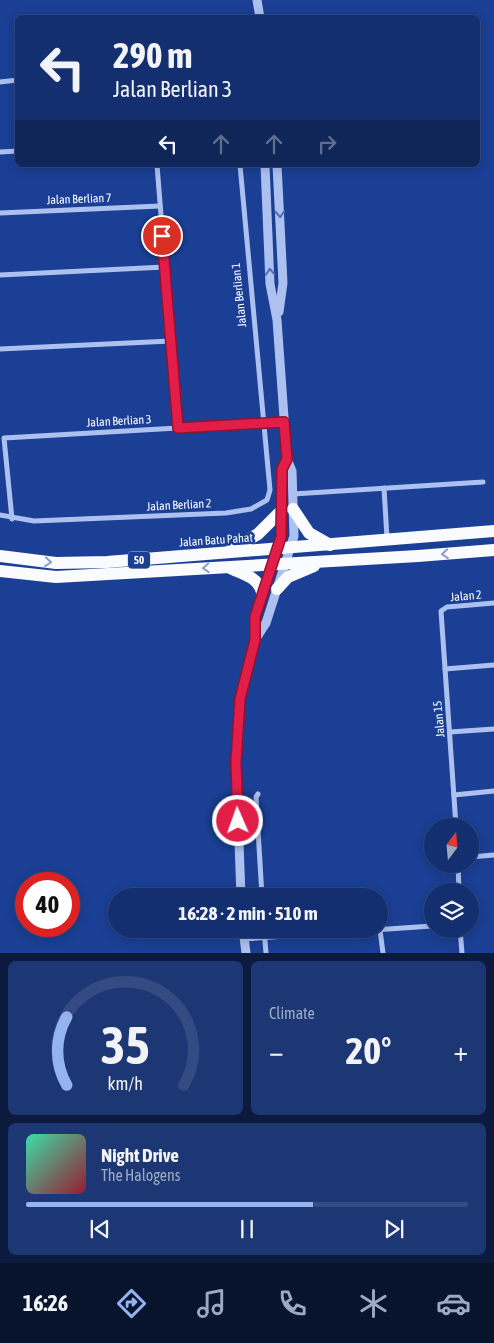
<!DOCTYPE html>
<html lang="en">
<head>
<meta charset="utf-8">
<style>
	body { margin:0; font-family:"Asap Condensed",sans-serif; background:#1d3774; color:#f1f3f6; height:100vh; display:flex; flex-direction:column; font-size:19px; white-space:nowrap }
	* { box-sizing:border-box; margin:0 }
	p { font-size:16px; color:#9da9c3 }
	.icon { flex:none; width:28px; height:28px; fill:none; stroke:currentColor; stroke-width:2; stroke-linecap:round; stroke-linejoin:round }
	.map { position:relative; height:953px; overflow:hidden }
	.side { display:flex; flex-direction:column; gap:8px; padding:8px; background:#0b1a3d; flex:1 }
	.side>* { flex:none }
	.hud { position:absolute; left:15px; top:15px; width:465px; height:152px; border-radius:8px; box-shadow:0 2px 12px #0003,0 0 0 1px #334a82; background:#142f6f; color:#f1f3f6; overflow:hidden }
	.needle { width:32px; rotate:16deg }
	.tools { position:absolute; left:424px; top:818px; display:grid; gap:10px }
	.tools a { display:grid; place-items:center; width:55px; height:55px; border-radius:50%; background:#142f6f; box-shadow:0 2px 12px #0003,0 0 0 1px #334a82; font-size:25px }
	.speed { position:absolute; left:15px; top:872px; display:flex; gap:10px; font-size:25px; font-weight:700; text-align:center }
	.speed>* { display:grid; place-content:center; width:65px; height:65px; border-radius:50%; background:#142f6f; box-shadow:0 2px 12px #0003,0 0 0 1px #334a82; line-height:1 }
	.speed .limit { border:8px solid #d22; background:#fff; color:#111 }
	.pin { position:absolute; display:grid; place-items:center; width:42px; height:42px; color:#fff; margin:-21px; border:2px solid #fff; border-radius:50%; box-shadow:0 1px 5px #0007 }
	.me { position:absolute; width:55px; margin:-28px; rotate:358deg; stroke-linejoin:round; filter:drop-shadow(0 0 4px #0008) }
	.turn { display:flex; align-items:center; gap:18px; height:105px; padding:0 15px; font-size:22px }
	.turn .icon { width:65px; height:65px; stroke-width:2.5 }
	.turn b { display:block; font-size:35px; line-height:42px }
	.lanes { display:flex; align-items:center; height:48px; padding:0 15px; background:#0003; justify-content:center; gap:25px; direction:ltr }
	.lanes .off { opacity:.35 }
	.big { font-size:38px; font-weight:700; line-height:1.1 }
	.side .card { flex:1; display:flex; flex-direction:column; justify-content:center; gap:8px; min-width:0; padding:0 18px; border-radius:8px; background:#1d3774 }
	.side .dial { align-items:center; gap:0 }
	.dial svg { height:130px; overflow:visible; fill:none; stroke:#334a82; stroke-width:7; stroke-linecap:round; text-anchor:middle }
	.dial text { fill:#f1f3f6; stroke:none }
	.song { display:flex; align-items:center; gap:15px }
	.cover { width:60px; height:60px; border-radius:8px; background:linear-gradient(135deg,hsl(160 70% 55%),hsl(350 70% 35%)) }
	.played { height:5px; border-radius:2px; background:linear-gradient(90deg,#95b2f1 65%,#334a82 65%) }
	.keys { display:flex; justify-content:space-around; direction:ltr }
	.heat { display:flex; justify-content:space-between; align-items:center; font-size:28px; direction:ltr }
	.side .tiles { flex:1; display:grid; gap:8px; grid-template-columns:1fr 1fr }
	.card:last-child { grid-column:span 2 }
	.trip { position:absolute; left:108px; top:888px; width:280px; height:50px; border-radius:25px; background:#142f6f; box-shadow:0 2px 12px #0003,0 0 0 1px #334a82; font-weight:700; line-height:50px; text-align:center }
	.dock { display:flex; height:80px; justify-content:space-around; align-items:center; background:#08132c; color:#9da9c3 }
	.dock .icon { width:35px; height:35px }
	.dock .selected { color:#95b2f1 }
	.dock b { font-size:22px; color:#f1f3f6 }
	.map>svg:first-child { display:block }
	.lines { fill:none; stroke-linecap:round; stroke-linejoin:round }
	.minor { stroke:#acc1f0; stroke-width:5 }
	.tertiary { stroke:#acc1f0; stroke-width:9 }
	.trunk { stroke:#fafbff; stroke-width:12 }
	.oneway { stroke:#4d6cb4 }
	.oneway2 { stroke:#8a9dca }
	.route-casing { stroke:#92132f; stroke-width:12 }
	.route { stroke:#e11d48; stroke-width:9 }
	.labels { text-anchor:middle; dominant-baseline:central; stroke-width:5; stroke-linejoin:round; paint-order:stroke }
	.shield { fill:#1a3f94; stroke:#bac5df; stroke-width:1 }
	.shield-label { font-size:11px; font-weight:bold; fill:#fff }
	.street-label { font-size:12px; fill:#fff; stroke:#1a3f94 }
</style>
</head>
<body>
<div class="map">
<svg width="494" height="953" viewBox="0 0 494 953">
	<rect width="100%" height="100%" fill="#1a3f94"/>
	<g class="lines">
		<!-- minor -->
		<g class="minor">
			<path d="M 0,82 L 18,80"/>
			<path d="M 0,152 L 18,151"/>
			<path d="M 157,165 L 178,428"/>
			<path d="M 0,213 L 160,206"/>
			<path d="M 0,275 L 165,267"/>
			<path d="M 0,349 L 171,341"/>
			<path d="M 384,488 L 387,538"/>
			<path d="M 293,494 L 483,482"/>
			<path d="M 0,515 L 34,521 L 226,513 L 251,509 L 267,500 L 270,490 L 240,165"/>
			<path d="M 12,519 L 4,438 L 284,422"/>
			<path d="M 445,669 L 494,665"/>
			<path d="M 450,732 L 494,729"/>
			<path d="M 258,794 L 256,797 L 262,896"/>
			<path d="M 454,795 L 494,791"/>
			<path d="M 238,821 L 257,820"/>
			<path d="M 456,826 L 441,611 L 447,607 L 494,603"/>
			<path d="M 470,857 L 494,855"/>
			<path d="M 458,864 L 459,891"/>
			<path d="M 264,929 L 266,953"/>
			<path d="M 460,929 L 462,953"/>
			<path d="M 380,930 L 383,953"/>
			<path d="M 244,939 L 432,926"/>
		</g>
		<!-- tertiary -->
		<g class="tertiary">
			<path d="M 257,0 L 260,18"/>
			<path d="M 277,165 L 283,283 L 279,312"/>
			<path d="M 255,640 L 266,623 L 294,536 L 292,471 L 287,459 L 277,320 L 270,284 L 265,165"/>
			<path d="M 241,896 L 236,762 L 240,699 L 255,640 L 255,617 L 281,537 L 282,469 L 287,459"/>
			<path d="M 243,929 L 246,953"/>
		</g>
		<!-- trunk -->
		<g class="trunk">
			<path d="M 293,509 L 309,533 L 330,545"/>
			<path d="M 231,550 L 258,534 L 282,510"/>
			<path d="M 0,556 L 56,563 L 107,562 L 494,531"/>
			<path d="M 232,569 C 245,574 258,578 262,592"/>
			<path d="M 0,571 L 56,577 L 418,556 L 494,550"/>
			<path d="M 277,589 L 288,577 L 314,566"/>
		</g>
	</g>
	<!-- one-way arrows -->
	<defs><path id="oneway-chevron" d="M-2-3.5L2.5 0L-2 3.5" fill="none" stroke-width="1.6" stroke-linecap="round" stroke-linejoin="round" transform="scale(1.25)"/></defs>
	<g class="oneway">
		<use href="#oneway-chevron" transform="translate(280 214) rotate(87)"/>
		<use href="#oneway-chevron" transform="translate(270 272) rotate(-93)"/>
	</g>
	<g class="oneway2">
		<use href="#oneway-chevron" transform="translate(445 554) rotate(175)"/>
		<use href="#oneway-chevron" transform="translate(48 562) rotate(5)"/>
		<use href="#oneway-chevron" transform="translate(206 568) rotate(177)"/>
	</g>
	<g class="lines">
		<!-- route casing -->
		<g class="route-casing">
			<path id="route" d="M 162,236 L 178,428 L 284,422 L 287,459 L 282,469 L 281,537 L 255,617 L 255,640 L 240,699 L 236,762 L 238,821"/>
		</g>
		<!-- route -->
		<use href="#route" class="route"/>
	</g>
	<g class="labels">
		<!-- shield labels -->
		<rect class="shield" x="128" y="551.5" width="22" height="17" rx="4"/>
		<g class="shield-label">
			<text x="139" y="560">50</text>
		</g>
		<!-- street labels -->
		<g class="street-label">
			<text transform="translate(79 199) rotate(-2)">Jalan Berlian 7</text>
			<text transform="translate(239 295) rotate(-96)">Jalan Berlian 1</text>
			<text transform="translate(119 421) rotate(-3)">Jalan Berlian 3</text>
			<text transform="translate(179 505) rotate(-3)">Jalan Berlian 2</text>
			<text transform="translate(216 540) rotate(-4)">Jalan Batu Pahat</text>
			<text transform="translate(466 596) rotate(-5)">Jalan 2</text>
			<text transform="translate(439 719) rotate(-95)">Jalan 15</text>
		</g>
	</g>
</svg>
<div class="tools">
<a><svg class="needle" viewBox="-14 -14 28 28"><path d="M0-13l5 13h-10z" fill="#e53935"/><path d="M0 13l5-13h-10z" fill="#9da9c3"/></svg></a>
<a><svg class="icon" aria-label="layers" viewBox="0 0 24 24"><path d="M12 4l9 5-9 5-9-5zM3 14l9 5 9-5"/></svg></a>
</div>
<div class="speed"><div class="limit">40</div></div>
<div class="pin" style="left:162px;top:236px;background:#d93025"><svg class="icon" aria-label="arrive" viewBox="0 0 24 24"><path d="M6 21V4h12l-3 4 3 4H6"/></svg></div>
<svg class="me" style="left:238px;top:821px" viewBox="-20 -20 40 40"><circle r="17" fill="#e11d48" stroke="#fff" stroke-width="3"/><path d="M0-11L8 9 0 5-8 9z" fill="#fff"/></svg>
<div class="trip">16:28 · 2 min · 510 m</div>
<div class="hud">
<div class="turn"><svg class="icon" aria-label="left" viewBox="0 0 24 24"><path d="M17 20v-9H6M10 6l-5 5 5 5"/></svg><div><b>290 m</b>Jalan Berlian 3</div></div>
<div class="lanes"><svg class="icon" aria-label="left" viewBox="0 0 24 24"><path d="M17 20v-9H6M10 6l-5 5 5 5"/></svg><svg class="icon off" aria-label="ahead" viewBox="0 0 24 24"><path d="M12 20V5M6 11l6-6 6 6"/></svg><svg class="icon off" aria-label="ahead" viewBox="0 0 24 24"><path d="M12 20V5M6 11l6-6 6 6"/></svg><svg class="icon off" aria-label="right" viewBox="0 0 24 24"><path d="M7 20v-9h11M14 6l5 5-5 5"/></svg></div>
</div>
</div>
<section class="side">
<div class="tiles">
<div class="card dial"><svg viewBox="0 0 100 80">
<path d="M14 69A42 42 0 1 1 86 69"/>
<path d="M14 69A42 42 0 0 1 14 27" stroke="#95b2f1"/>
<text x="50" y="56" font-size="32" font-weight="700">35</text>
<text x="50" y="72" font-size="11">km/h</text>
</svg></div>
<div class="card"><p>Climate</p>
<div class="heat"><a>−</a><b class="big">20°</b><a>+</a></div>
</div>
<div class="card">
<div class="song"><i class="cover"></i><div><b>Night Drive</b><p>The Halogens</p></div></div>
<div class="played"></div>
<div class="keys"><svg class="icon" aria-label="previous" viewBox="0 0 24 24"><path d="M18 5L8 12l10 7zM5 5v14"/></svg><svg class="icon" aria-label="pause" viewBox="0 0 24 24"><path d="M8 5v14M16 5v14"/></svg><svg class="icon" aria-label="next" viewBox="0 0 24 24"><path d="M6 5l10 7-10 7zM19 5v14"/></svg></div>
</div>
</div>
</section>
<nav class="dock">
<b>16:26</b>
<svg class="icon selected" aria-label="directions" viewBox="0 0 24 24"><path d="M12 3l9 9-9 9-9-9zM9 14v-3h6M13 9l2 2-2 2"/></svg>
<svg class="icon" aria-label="music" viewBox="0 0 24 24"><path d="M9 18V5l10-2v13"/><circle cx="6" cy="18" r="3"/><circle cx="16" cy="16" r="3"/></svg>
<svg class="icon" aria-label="phone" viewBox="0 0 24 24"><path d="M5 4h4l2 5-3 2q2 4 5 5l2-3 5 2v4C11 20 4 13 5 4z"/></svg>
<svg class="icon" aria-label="climate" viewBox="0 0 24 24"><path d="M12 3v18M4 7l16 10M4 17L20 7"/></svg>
<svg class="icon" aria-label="car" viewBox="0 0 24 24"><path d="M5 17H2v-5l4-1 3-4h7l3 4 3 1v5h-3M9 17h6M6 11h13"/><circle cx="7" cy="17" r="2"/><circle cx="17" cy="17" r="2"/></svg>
</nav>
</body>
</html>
